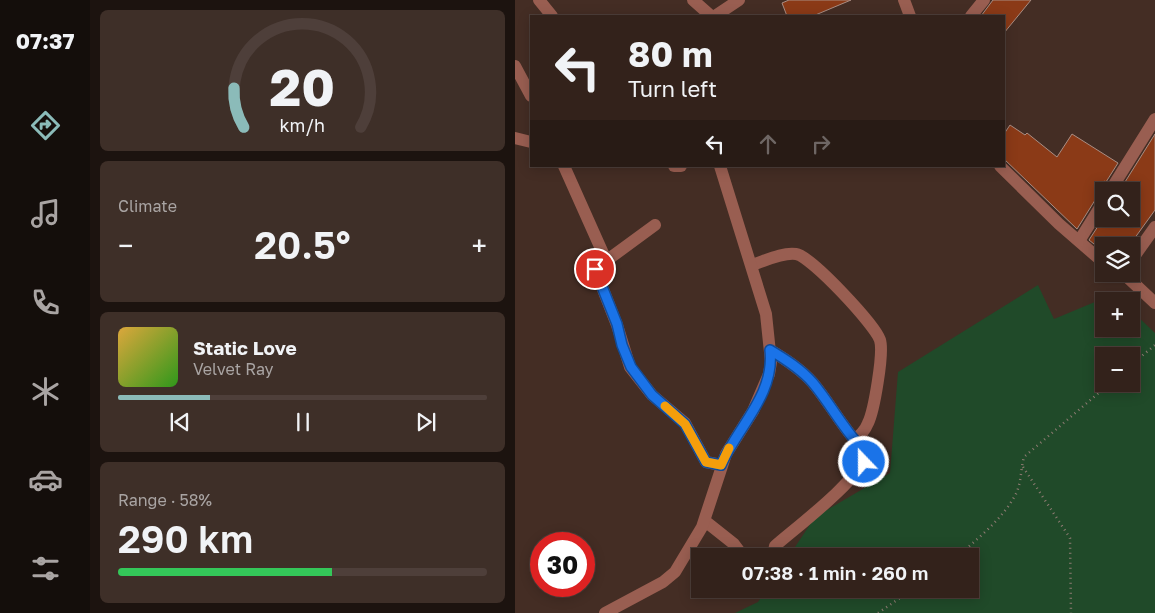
<!DOCTYPE html>
<html lang="en">
<head>
<meta charset="utf-8">
<style>
	body { margin:0; font-family:"Golos Text",sans-serif; background:#3e2f28; color:#f1f3f6; height:100vh; display:flex; flex-direction:column; font-size:19px; white-space:nowrap }
	* { box-sizing:border-box; margin:0 }
	p { font-size:16px; color:#a9a4a3 }
	.icon { flex:none; width:28px; height:28px; fill:none; stroke:currentColor; stroke-width:2; stroke-linecap:round; stroke-linejoin:round }
	.map { position:relative; flex:1; overflow:hidden }
	.details { display:flex; flex-direction:column; gap:10px; padding:10px; background:#1c130f; width:425px }
	.details>* { flex:none }
	.hud { position:absolute; left:15px; top:15px; width:475px; height:152px; border-radius:0px; box-shadow:0 2px 12px #0003,0 0 0 1px #4e3f3a; background:#33221b; color:#f1f3f6; overflow:hidden }
	.buttons { position:absolute; left:580px; top:182px; display:grid; gap:10px }
	.buttons a { display:grid; place-items:center; width:45px; height:45px; border-radius:0px; background:#33221b; box-shadow:0 2px 12px #0003,0 0 0 1px #4e3f3a; font-size:25px }
	.speed { position:absolute; left:15px; top:532px; display:flex; gap:10px; font-size:25px; font-weight:700; text-align:center }
	.speed>* { display:grid; place-content:center; width:65px; height:65px; border-radius:50%; background:#33221b; box-shadow:0 2px 12px #0003,0 0 0 1px #4e3f3a; line-height:1 }
	.speed .limit { border:8px solid #d22; background:#fff; color:#111 }
	.pin { position:absolute; display:grid; place-items:center; width:42px; height:42px; color:#fff; margin:-21px; border:2px solid #fff; border-radius:50%; box-shadow:0 1px 5px #0007 }
	.me { position:absolute; width:55px; margin:-28px; rotate:338deg; stroke-linejoin:round; filter:drop-shadow(0 0 4px #0008) }
	.turn { display:flex; align-items:center; gap:18px; height:105px; padding:0 15px; font-size:22px }
	.turn .icon { width:65px; height:65px; stroke-width:2.5 }
	.turn b { display:block; font-size:35px; line-height:42px }
	.lanes { display:flex; align-items:center; height:48px; padding:0 15px; background:#0003; justify-content:center; gap:25px; direction:ltr }
	.lanes .off { opacity:.35 }
	.big { font-size:38px; font-weight:600; line-height:1.1 }
	.details .card { flex:1; display:flex; flex-direction:column; justify-content:center; gap:8px; min-width:0; padding:0 18px; border-radius:8px; background:#3e2f28 }
	.details .dial { align-items:center; gap:0 }
	.dial svg { height:130px; overflow:visible; fill:none; stroke:#4e3f3a; stroke-width:7; stroke-linecap:round; text-anchor:middle }
	.dial text { fill:#f1f3f6; stroke:none }
	.song { display:flex; align-items:center; gap:15px }
	.cover { width:60px; height:60px; border-radius:8px; background:linear-gradient(135deg,hsl(40 70% 55%),hsl(110 70% 35%)) }
	.played { height:5px; border-radius:2px; background:linear-gradient(90deg,#8bbbb9 25%,#4e3f3a 25%) }
	.keys { display:flex; justify-content:space-around; direction:ltr }
	.heat { display:flex; justify-content:space-between; align-items:center; font-size:28px; direction:ltr }
	.charge { height:8px; border-radius:4px; background:linear-gradient(90deg,#34c759 58%,#4e3f3a 0) }
	.trip { position:absolute; left:176px; top:548px; width:288px; height:50px; border-radius:0px; background:#33221b; box-shadow:0 2px 12px #0003,0 0 0 1px #4e3f3a; font-weight:600; line-height:50px; text-align:center }
	main { display:flex; flex:1; min-height:0 }
	.menu { display:flex; flex-direction:column; width:90px; justify-content:space-around; align-items:center; background:#140e0b; color:#a9a4a3 }
	.menu .icon { width:35px; height:35px }
	.menu .active { color:#8bbbb9 }
	.menu b { font-size:22px; color:#f1f3f6 }
	.map>svg:first-child { display:block }
	.green { fill:#204a29; fill-rule:evenodd }
	.building { fill:#8b3a17; stroke:#a98d83 }
	.lines { fill:none; stroke-linecap:round; stroke-linejoin:round }
	.path { stroke:#907c74; stroke-width:2.5; stroke-dasharray:1 4; stroke-linecap:butt }
	.street { stroke:#995e51; stroke-width:12 }
	.route-casing { stroke:#114b97; stroke-width:12 }
	.route { stroke:#1a73e8; stroke-width:9 }
	.slow { stroke:#f59e0b; stroke-width:9 }
</style>
</head>
<body>
<main>
<nav class="menu">
<b>07:37</b>
<svg class="icon active" aria-label="directions" viewBox="0 0 24 24"><path d="M12 3l9 9-9 9-9-9zM9 14v-3h6M13 9l2 2-2 2"/></svg>
<svg class="icon" aria-label="music" viewBox="0 0 24 24"><path d="M9 18V5l10-2v13"/><circle cx="6" cy="18" r="3"/><circle cx="16" cy="16" r="3"/></svg>
<svg class="icon" aria-label="phone" viewBox="0 0 24 24"><path d="M5 4h4l2 5-3 2q2 4 5 5l2-3 5 2v4C11 20 4 13 5 4z"/></svg>
<svg class="icon" aria-label="climate" viewBox="0 0 24 24"><path d="M12 3v18M4 7l16 10M4 17L20 7"/></svg>
<svg class="icon" aria-label="car" viewBox="0 0 24 24"><path d="M5 17H2v-5l4-1 3-4h7l3 4 3 1v5h-3M9 17h6M6 11h13"/><circle cx="7" cy="17" r="2"/><circle cx="17" cy="17" r="2"/></svg>
<svg class="icon" aria-label="filters" viewBox="0 0 24 24"><path d="M4 7h16M4 17h16"/><circle cx="9" cy="7" r="2"/><circle cx="15" cy="17" r="2"/></svg>
</nav>
<section class="details">
<div class="card dial"><svg viewBox="0 0 100 80">
<path d="M14 69A42 42 0 1 1 86 69"/>
<path d="M14 69A42 42 0 0 1 8 45" stroke="#8bbbb9"/>
<text x="50" y="56" font-size="32" font-weight="700">20</text>
<text x="50" y="72" font-size="11">km/h</text>
</svg></div>
<div class="card"><p>Climate</p>
<div class="heat"><a>−</a><b class="big">20.5°</b><a>+</a></div>
</div>
<div class="card">
<div class="song"><i class="cover"></i><div><b>Static Love</b><p>Velvet Ray</p></div></div>
<div class="played"></div>
<div class="keys"><svg class="icon" aria-label="previous" viewBox="0 0 24 24"><path d="M18 5L8 12l10 7zM5 5v14"/></svg><svg class="icon" aria-label="pause" viewBox="0 0 24 24"><path d="M8 5v14M16 5v14"/></svg><svg class="icon" aria-label="next" viewBox="0 0 24 24"><path d="M6 5l10 7-10 7zM19 5v14"/></svg></div>
</div>
<div class="card"><p>Range · 58%</p><b class="big">290 km</b><div class="charge"></div></div>
</section>
<div class="map">
<svg width="640" height="613" viewBox="0 0 640 613">
	<rect width="100%" height="100%" fill="#442d24"/>
	<!-- green -->
	<path class="green" d="M 523,285 L 539,319 L 599,294 L 607,301 L 589,301 L 589,329 L 616,329 L 616,310 L 640,333 L 640,613 L 220,613 L 243,602 L 252,589 L 455,589 L 455,556 L 274,556 L 300,517 L 375,473 L 383,372 ZM 589,356 L 616,356 L 616,384 L 589,384 Z"/>
	<!-- building -->
	<g class="building">
		<path d="M 274,0 L 336,0 L 298,16 L 272,16 L 267,3 Z"/>
		<path d="M 478,0 L 516,0 L 489,33 L 489,16 L 466,16 Z"/>
		<path d="M 495,125 L 510,135 L 512,133 L 542,157 L 557,134 L 603,163 L 591,182 L 589,181 L 587,193 L 582,197 L 562,229 L 489,159 L 489,134 Z"/>
		<path d="M 640,134 L 640,210 L 614,246 L 589,246 L 589,252 L 574,240 L 589,217 L 589,219 L 616,219 L 616,191 L 605,190 Z"/>
	</g>
	<g class="lines">
		<!-- path -->
		<g class="path">
			<path d="M 616,365 L 640,345"/>
			<path d="M 508,467 L 555,538 L 556,613"/>
			<path d="M 443,556 C 462,539 485,521 498,499 C 507,486 505,471 509,457 L 594,384"/>
			<path d="M 363,613 L 398,589"/>
		</g>
		<!-- street -->
		<g class="street">
			<path d="M 24,0 L 37,16"/>
			<path d="M 178,0 L 196,16"/>
			<path d="M 389,0 L 395,16"/>
			<path d="M 200,16 L 224,0"/>
			<path d="M 456,16 L 469,0"/>
			<path d="M 0,66 L 16,96"/>
			<path d="M 0,138 L 16,142"/>
			<path d="M 49,166 L 91,260"/>
			<path d="M 159,166 L 166,166"/>
			<path d="M 485,166 L 544,224 L 589,263"/>
			<path d="M 595,191 L 640,119"/>
			<path d="M 140,225 L 80,269 L 102,325 L 115,367 L 137,395 L 170,423 L 191,462 L 206,465"/>
			<path d="M 564,241 L 589,201"/>
			<path d="M 616,261 L 640,227"/>
			<path d="M 237,265 C 250,261 267,252 281,254 C 296,256 360,325 365,340 C 369,353 359,411 353,423 C 350,431 345,435 339,440"/>
			<path d="M 609,274 L 640,303"/>
			<path d="M 255,350 C 270,359 286,369 298,383 C 317,406 330,432 352,454 C 343,481 283,526 260,546 L 258,556"/>
			<path d="M 190,521 L 219,544 L 228,556"/>
			<path d="M 90,613 L 148,582 L 160,572 L 187,527 L 211,454 L 238,411 L 254,374 L 256,362 L 251,314 L 205,166"/>
		</g>
	</g>
	<g class="lines">
		<!-- route casing -->
		<g class="route-casing">
			<path id="route" d="M 80,269 L 102,324 L 107,345 L 116,367 L 137,395 L 170,424 L 191,462 L 206,465 C 223,426 260,395 255,350 C 270,359 286,369 298,383 C 317,406 330,432 352,454 L 349,462"/>
		</g>
		<!-- route -->
		<use href="#route" class="route"/>
		<!-- slow -->
		<path class="slow" d="M 150,406 L 170,424 L 191,462 L 206,465 L 214,448"/>
	</g>
</svg>
<div class="buttons">
<a><svg class="icon" aria-label="search" viewBox="0 0 24 24"><circle cx="10" cy="10" r="6"/><path d="M15 15l6 6"/></svg></a>
<a><svg class="icon" aria-label="layers" viewBox="0 0 24 24"><path d="M12 4l9 5-9 5-9-5zM3 14l9 5 9-5"/></svg></a>
<a>+</a>
<a>−</a>
</div>
<div class="speed"><div class="limit">30</div></div>
<div class="pin" style="left:80px;top:269px;background:#d93025"><svg class="icon" aria-label="arrive" viewBox="0 0 24 24"><path d="M6 21V4h12l-3 4 3 4H6"/></svg></div>
<svg class="me" style="left:349px;top:462px" viewBox="-20 -20 40 40"><circle r="17" fill="#1a73e8" stroke="#fff" stroke-width="3"/><path d="M0-11L8 9 0 5-8 9z" fill="#fff"/></svg>
<div class="trip">07:38 · 1 min · 260 m</div>
<div class="hud">
<div class="turn"><svg class="icon" aria-label="left" viewBox="0 0 24 24"><path d="M17 20v-9H6M10 6l-5 5 5 5"/></svg><div><b>80 m</b>Turn left</div></div>
<div class="lanes"><svg class="icon" aria-label="left" viewBox="0 0 24 24"><path d="M17 20v-9H6M10 6l-5 5 5 5"/></svg><svg class="icon off" aria-label="ahead" viewBox="0 0 24 24"><path d="M12 20V5M6 11l6-6 6 6"/></svg><svg class="icon off" aria-label="right" viewBox="0 0 24 24"><path d="M7 20v-9h11M14 6l5 5-5 5"/></svg></div>
</div>
</div>
</main>
</body>
</html>
